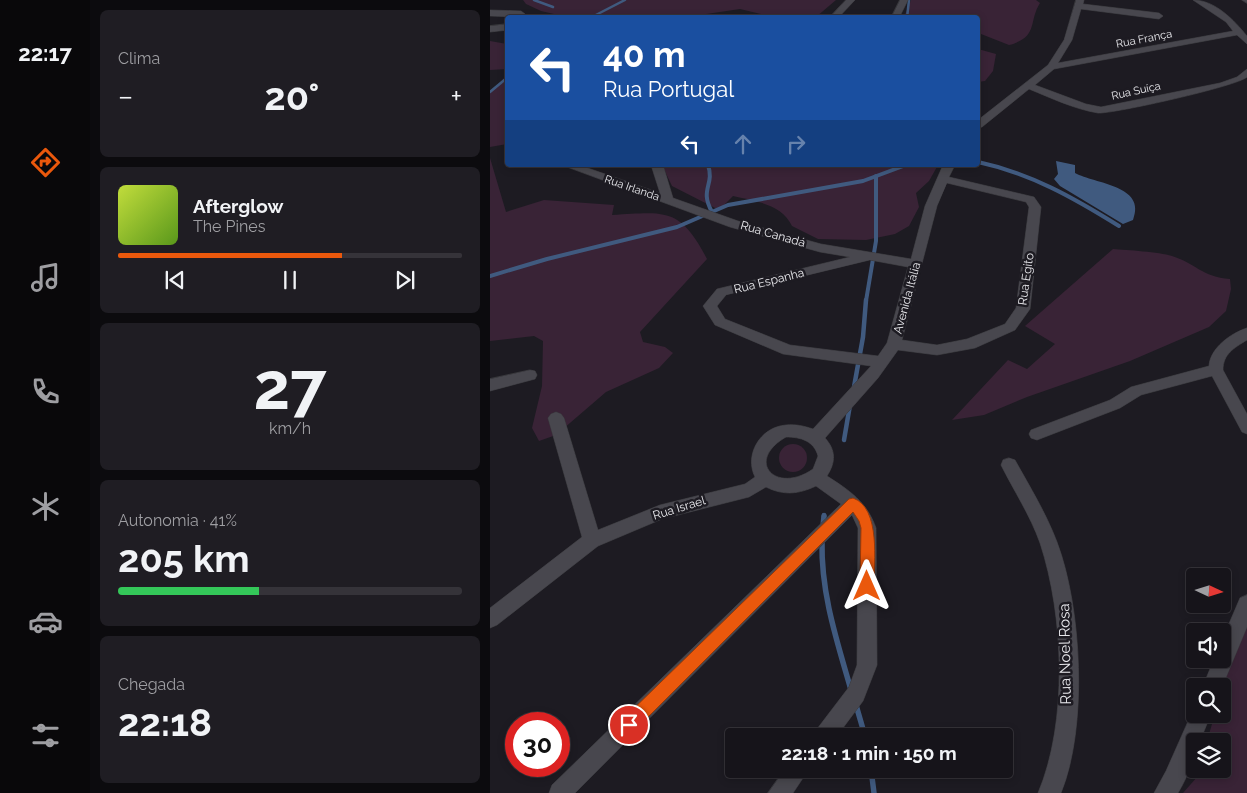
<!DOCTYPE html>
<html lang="pt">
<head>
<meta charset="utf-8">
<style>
	body { margin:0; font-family:Raleway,sans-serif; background:#1f1d23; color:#f1f3f6; height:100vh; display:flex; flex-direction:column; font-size:19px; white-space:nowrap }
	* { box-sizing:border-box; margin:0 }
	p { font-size:16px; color:#9e9ea2 }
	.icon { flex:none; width:28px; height:28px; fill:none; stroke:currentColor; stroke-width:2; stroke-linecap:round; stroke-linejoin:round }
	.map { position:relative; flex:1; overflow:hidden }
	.side { display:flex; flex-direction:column; gap:10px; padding:10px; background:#0c0b0e; width:400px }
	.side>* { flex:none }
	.banner { position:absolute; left:15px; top:15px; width:475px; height:152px; border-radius:5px; box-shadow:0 2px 8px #0003,0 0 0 1px #353339; background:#1a4fa0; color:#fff; overflow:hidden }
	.needle { width:32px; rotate:94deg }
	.buttons { position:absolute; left:696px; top:568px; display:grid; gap:10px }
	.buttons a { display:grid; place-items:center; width:45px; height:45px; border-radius:5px; background:#16141a; box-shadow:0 2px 8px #0003,0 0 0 1px #353339; font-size:25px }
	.speed { position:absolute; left:15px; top:712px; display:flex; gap:10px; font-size:25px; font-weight:700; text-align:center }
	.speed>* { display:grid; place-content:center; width:65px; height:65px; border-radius:50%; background:#16141a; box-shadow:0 2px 8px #0003,0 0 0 1px #353339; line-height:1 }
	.speed .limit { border:8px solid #d22; background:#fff; color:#111 }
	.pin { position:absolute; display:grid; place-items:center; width:42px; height:42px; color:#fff; margin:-21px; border:2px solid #fff; border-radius:50%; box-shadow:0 1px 5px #0007 }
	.me { position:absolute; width:55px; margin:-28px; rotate:0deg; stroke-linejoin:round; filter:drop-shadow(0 0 4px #0008) }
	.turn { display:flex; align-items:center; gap:18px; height:105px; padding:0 15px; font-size:22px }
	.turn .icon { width:65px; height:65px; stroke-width:2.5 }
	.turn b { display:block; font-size:35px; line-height:42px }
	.lanes { display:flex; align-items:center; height:48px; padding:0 15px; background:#0003; justify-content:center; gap:25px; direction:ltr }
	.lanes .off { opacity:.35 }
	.big { font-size:38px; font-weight:700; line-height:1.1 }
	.side .tile { flex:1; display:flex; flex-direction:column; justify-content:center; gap:8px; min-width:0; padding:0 18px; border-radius:8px; background:#1f1d23 }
	.side .dial { align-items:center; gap:0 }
	.dial b { font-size:65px; line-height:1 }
	.song { display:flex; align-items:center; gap:15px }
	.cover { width:60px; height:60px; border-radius:8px; background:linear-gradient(135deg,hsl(70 70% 55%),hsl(90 70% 35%)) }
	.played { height:5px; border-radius:2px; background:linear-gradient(90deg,#ea580c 65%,#353339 65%) }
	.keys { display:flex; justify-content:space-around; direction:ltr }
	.heat { display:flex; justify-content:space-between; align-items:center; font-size:28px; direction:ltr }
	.charge { height:8px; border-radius:4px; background:linear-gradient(90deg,#34c759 41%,#353339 0) }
	.trip { position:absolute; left:235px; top:728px; width:288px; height:50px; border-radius:5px; background:#16141a; box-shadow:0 2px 8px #0003,0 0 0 1px #353339; font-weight:700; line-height:50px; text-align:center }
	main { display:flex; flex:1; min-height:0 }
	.tabs { display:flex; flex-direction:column; width:90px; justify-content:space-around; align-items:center; background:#09080a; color:#9e9ea2 }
	.tabs .icon { width:35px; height:35px }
	.tabs .active { color:#ea580c }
	.tabs b { font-size:22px; color:#f1f3f6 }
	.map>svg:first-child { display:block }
	.green { fill:#392336 }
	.water { fill:#405a7f }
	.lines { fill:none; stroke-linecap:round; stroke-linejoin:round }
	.stream-far3 { stroke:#405a7f; stroke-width:2.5 }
	.stream-far2 { stroke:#405a7f; stroke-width:4 }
	.stream-far1 { stroke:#405a7f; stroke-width:4.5 }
	.stream { stroke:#405a7f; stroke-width:5.5 }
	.minor-casing { stroke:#38383c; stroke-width:1 }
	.minor { fill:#48474e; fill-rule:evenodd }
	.route { fill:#ea580c; stroke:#983908 }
	.labels { text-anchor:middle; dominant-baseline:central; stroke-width:5; stroke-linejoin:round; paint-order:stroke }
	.far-street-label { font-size:11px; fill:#e8e8ec; stroke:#1d1b22 }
	.street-label { font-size:12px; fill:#e8e8ec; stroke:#1d1b22 }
	.near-street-label { font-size:15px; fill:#e8e8ec; stroke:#1d1b22 }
</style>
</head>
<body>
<main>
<nav class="tabs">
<b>22:17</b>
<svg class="icon active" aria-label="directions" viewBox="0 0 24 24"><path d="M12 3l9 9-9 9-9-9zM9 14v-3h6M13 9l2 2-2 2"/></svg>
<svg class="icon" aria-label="music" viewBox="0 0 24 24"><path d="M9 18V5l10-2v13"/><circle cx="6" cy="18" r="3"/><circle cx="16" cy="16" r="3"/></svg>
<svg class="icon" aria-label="phone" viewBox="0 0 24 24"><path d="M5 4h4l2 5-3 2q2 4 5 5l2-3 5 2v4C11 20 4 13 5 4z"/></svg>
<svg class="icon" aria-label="climate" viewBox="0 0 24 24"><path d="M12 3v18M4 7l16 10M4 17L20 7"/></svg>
<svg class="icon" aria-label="car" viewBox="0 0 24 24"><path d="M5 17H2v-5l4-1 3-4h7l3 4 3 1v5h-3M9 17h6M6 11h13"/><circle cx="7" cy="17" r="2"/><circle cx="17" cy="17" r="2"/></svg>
<svg class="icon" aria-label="filters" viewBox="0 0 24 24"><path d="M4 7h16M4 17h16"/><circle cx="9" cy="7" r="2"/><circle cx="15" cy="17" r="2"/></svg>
</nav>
<section class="side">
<div class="tile"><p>Clima</p>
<div class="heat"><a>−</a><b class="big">20°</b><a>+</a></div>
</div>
<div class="tile">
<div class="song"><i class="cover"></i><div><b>Afterglow</b><p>The Pines</p></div></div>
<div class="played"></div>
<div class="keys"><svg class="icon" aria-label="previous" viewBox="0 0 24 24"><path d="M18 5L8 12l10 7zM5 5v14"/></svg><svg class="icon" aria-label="pause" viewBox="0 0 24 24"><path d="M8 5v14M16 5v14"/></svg><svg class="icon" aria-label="next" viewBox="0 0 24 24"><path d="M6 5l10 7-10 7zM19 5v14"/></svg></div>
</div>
<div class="tile dial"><b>27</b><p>km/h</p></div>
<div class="tile"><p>Autonomia · 41%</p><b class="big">205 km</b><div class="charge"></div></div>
<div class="tile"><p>Chegada</p><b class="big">22:18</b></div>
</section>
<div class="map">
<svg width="757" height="793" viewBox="0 0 757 793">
	<rect width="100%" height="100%" fill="#1d1b22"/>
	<!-- green -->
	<g class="green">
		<path d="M 33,0 L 346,0 L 326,17 L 283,17 L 250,9 L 196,17 L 77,17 L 51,11 L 36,4 Z"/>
		<path d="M 421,0 L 546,0 L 550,3 C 538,22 549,37 519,45 L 491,34 L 488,30 L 488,18 L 470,15 L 414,17 Z"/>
		<path d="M 0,41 L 17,44 L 17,69 L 0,70 Z"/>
		<path d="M 488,49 L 506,54 L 503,71 L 495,81 L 488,82 Z"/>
		<path d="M 17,75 L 17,144 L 0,147 L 0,93 Z"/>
		<path d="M 0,158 L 16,212 L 54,200 L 124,205 L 122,215 C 176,212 190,207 217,259 L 150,332 L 153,342 L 175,347 L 183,353 L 169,368 L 116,392 L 66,435 L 49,441 L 42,428 L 52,386 L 53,341 L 44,336 L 0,341 Z"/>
		<path d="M 172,165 L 448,165 L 439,181 L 426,193 L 429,207 L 419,226 L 405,234 L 376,240 L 328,239 L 302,226 C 292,204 265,201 243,196 L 229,210 L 182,186 Z"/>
		<path d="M 623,249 C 637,250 669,252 682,256 C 705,263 712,277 740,279 L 741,289 L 736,311 L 719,327 L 640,361 L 537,397 L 494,415 L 462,420 L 518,360 L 537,369 L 565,344 L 535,326 Z"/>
		<circle cx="303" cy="458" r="14"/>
		<path d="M 757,622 L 757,793 L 693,793 L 708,776 L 710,769 L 732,769 L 732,741 L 717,741 L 725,714 L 732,714 L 731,686 Z"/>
	</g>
	<!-- water -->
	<path class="water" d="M 566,161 L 585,165 L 585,173 C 605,184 657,185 643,220 L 633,224 L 570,186 L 564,179 L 568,174 Z"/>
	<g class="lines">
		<!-- stream-far3 -->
		<g class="stream-far3">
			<path d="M 44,0 L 63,7"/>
			<path d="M 100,18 L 135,0"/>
			<path d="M 417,18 L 419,0"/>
			<path d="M 0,92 L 18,77"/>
		</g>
		<!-- stream-far2 -->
		<g class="stream-far2">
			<path d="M 488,162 C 540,173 584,198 629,226"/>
			<path d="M 218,165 C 225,185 209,189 222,212"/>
			<path d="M 0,276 L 57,259 L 187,227 L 238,205 L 373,181 L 416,165"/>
			<path d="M 376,301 L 386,241 L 386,176"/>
		</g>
		<!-- stream-far1 -->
		<g class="stream-far1">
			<path d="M 364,387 L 373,337 L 376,300"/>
			<path d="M 354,440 L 360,405"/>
			<path d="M 334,517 L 334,515"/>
		</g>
		<!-- stream -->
		<g class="stream">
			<path d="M 333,526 L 334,516"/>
			<path d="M 332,542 C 331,594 347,641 361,690"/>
			<path d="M 366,705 L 375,736"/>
			<path d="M 381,769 L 384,793"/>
		</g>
		<!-- minor casing -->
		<g class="minor-casing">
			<g id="minor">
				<path d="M 356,0 L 365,0 L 348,18 L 339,18 Z"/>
				<path d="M 410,0 L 418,0 L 409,18 L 401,18 Z"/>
				<path d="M 586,0 L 594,0 L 593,4 L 669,13 L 673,16 L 669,19 L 591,9 L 582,40 L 568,63 L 743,31 L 736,22 L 703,0 C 725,0 744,20 757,36 L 757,44 L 747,35 L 564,69 L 545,85 L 596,104 L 611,107 L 730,83 L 747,77 L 757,69 L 757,77 C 748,86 623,114 608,113 C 584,109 561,98 539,89 L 492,127 L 488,128 L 488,120 L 558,65 L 574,40 Z"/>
				<path d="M 752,0 L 757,0 L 757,3 Z"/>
				<path d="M 0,10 L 31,11 L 35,14 L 31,17 L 0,16 Z"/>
				<path d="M 18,24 L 18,30 L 0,32 L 0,26 Z"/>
				<path d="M 72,165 L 89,165 L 170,193 L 161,165 L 173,165 L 183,198 L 248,221 L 331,244 L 421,259 L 435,206 L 453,165 L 465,165 L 459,177 L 544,197 L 551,207 L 540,309 L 525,330 L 485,348 L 447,355 L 408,350 L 388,378 L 335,438 C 346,450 346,462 337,476 C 359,490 377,502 386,528 L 387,665 L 373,701 L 347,736 L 324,736 L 327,729 L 359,687 L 367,665 L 368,528 L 362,515 L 85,793 L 59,793 L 62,785 L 351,504 L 326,486 C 309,494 294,496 276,487 L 259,497 L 172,519 L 108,546 L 7,625 L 0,628 L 0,608 L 92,537 L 58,418 L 61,414 L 66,412 L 71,414 L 74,418 L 108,530 L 170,505 L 255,484 L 265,477 C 254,455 270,427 296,425 C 306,424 314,426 323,429 L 381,366 L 293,354 L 225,325 L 213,306 L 227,289 L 360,257 L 330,252 L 240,227 ZM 457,183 L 536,202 L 539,207 L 526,308 L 515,324 L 477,339 L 447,345 L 412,340 L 447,206 ZM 380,260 L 418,267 L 397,343 L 388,356 L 300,345 L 235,319 L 227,306 L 236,295 ZM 296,437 C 311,437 324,441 328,456 L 323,469 C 286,495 254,461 296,437 Z"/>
				<path d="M 757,328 L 757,340 C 744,348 733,354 733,370 L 757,414 L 757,434 L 752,432 L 722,376 L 651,395 L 630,408 L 547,440 L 541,438 L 539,434 L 541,430 L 620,400 L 641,387 L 719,366 C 720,348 741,333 757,328 Z"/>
				<path d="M 40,370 L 45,371 L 47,375 L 45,379 L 0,391 L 0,379 Z"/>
				<path d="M 519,458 L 525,460 C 540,487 556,513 567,542 C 592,608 598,727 571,793 L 548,793 C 578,722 574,616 550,543 C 540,515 524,491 511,465 L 513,460 Z"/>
				<path d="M 757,595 L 757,627 L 732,687 L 713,686 L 724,659 L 732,659 L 732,640 L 750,598 Z"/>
				<path d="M 705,706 L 705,714 L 721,714 L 710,741 L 705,741 C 705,759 697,778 688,793 L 664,793 L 676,771 Z"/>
				<path d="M 295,769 L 319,769 L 303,793 L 278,793 Z"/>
			</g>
		</g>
		<!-- minor -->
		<use href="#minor" class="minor"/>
	</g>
	<!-- route -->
	<path class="route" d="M 363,498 C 391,508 384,563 384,586 L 382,591 L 377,593 L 372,591 L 370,586 L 371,528 L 369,521 L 363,512 L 145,730 L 139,732 L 133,730 L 131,725 L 133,719 L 359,499 Z"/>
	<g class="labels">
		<!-- far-street labels -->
		<g class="far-street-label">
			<text transform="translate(654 39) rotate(-11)">Rua França</text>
			<text transform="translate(646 91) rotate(-12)">Rua Suíça</text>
			<text transform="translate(142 188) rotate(19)">Rua Irlanda</text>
		</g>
		<!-- street labels -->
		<g class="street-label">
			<text transform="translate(283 234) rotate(16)">Rua Canadá</text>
			<text transform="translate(536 279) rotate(-82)">Rua Egito</text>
			<text transform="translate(279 281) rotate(-14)">Rua Espanha</text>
			<text transform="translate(417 298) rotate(-75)">Avenida Itália</text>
			<text transform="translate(189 508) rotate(-17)">Rua Israel</text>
		</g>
		<!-- near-street labels -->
		<g class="near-street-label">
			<text transform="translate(575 654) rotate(-91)">Rua Noel Rosa</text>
		</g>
	</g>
</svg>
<div class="buttons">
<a><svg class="needle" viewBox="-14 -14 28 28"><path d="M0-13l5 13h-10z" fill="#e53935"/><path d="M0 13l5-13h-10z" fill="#9e9ea2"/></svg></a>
<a><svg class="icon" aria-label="sound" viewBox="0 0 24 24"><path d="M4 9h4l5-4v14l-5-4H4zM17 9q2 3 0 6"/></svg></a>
<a><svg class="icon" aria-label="search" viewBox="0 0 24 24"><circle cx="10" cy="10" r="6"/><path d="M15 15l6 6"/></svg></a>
<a><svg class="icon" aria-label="layers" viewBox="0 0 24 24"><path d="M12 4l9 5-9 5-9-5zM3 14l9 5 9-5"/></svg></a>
</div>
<div class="speed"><div class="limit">30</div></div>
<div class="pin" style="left:139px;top:725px;background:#d93025"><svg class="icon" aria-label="arrive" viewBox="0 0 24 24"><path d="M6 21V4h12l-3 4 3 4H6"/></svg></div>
<svg class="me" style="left:377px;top:586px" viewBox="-20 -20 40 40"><path d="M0-17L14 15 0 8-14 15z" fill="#ea580c" stroke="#fff" stroke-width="4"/></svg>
<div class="trip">22:18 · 1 min · 150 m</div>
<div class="banner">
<div class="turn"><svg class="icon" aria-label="left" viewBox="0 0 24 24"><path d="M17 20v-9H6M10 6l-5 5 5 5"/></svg><div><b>40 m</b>Rua Portugal</div></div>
<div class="lanes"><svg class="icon" aria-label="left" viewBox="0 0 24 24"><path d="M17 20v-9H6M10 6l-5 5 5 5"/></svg><svg class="icon off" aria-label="ahead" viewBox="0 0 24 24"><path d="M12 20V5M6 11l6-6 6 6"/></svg><svg class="icon off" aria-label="right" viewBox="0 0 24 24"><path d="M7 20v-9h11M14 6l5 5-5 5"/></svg></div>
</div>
</div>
</main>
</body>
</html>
